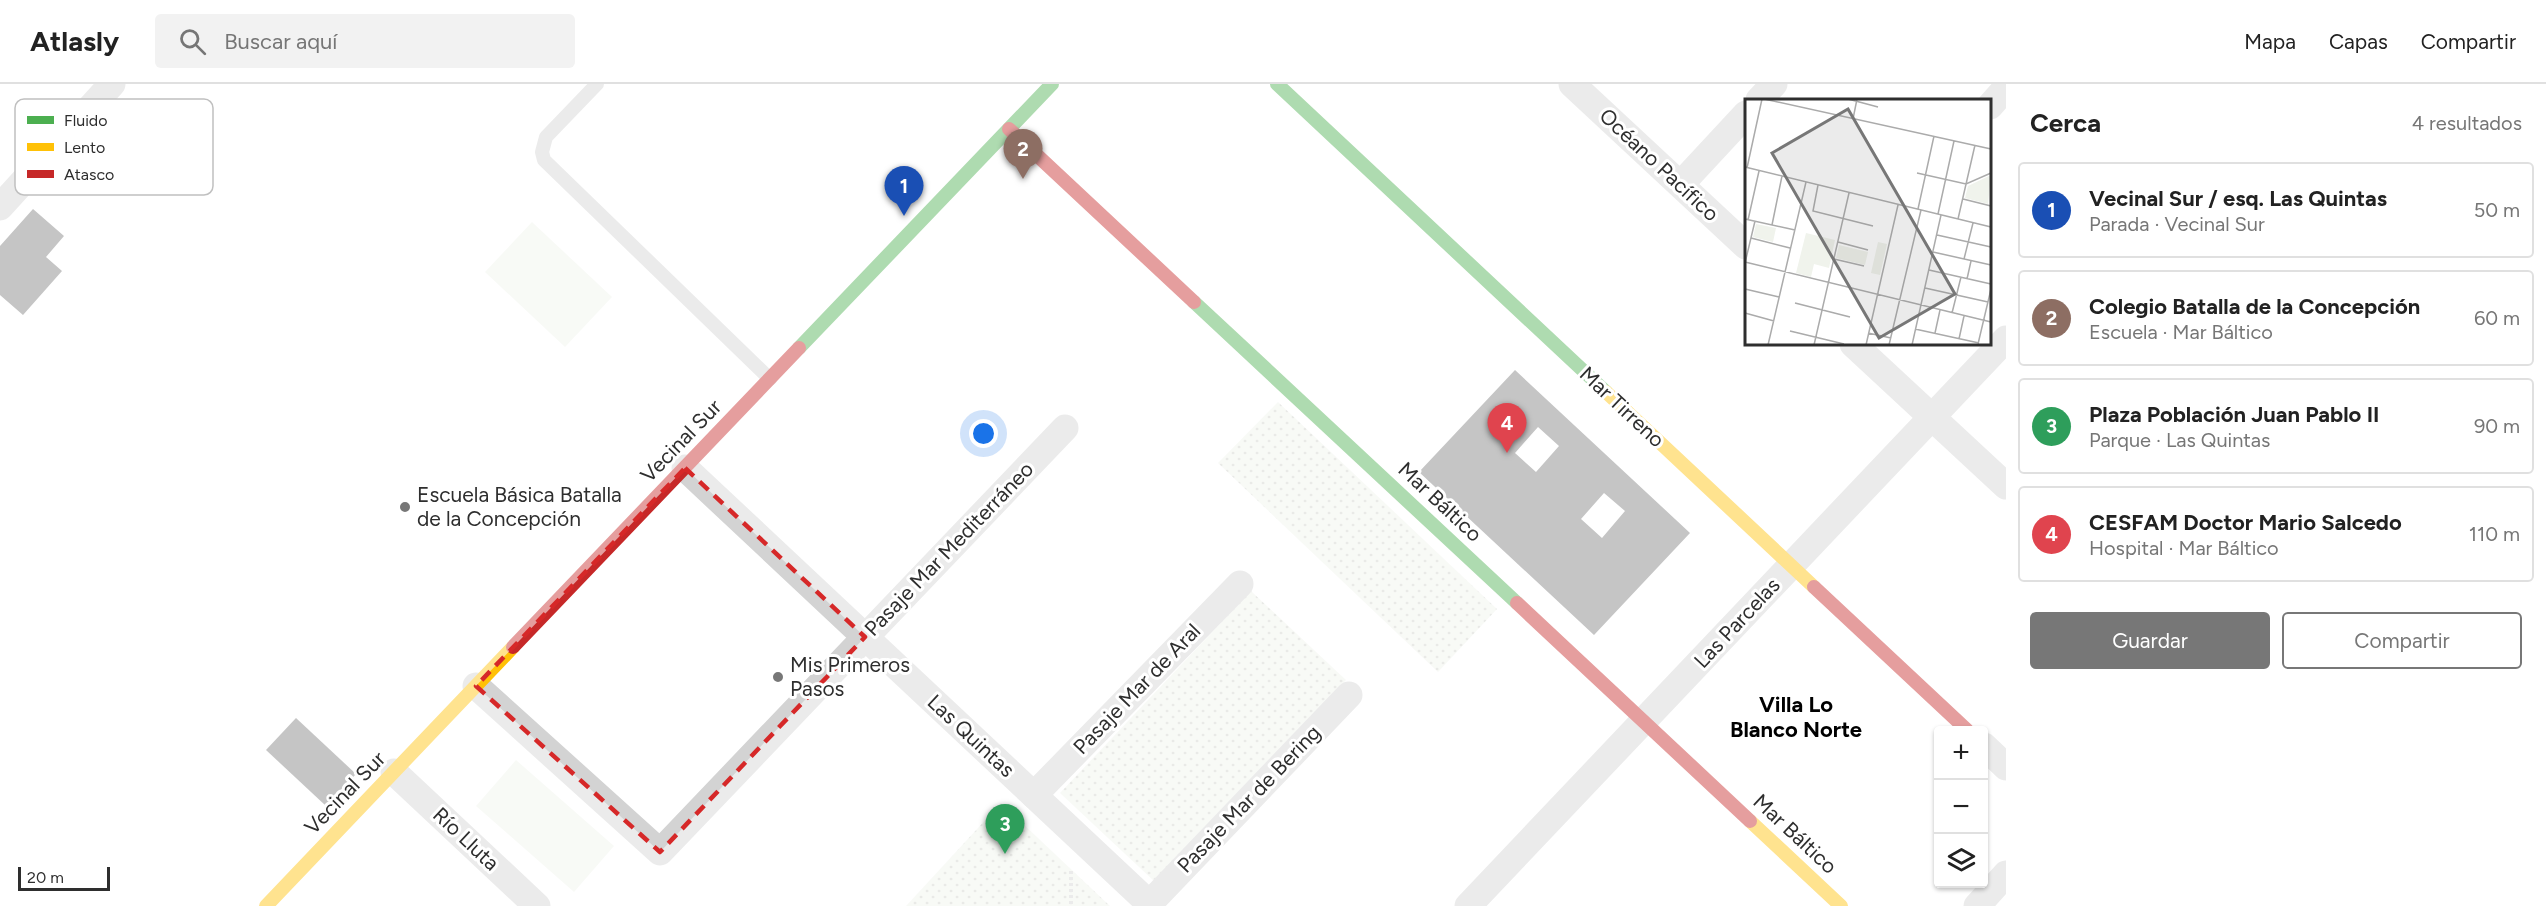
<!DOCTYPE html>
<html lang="es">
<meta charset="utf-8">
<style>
body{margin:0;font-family:Figtree,sans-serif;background:#f2f2f2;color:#222}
.controls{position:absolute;right:18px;bottom:18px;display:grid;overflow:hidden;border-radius:6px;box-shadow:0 2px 4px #0004}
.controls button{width:54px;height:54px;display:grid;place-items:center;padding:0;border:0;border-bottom:2px solid #e0e0e0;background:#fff;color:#222;font:30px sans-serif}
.scale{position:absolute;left:18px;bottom:15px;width:92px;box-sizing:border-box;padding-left:6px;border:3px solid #2e2e2e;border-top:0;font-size:16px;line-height:21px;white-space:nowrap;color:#2e2e2e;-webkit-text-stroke:4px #fff;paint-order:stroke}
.you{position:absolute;left:984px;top:350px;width:21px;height:21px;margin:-15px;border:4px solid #fff;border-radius:50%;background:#1a73e8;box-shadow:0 0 0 9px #1a73e833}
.badge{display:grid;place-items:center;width:39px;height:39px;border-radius:50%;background:#777;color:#fff;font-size:20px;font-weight:700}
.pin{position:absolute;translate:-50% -50px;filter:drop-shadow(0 2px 3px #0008)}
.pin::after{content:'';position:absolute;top:32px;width:21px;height:18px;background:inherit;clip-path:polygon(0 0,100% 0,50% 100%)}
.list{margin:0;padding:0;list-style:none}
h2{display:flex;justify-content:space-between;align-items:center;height:78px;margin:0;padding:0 24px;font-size:26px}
h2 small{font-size:20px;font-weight:400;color:#767676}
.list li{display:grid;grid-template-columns:39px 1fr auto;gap:18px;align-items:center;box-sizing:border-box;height:96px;margin:0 12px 12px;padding:0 12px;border:2px solid #e0e0e0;border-radius:6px}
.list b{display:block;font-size:22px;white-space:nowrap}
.list p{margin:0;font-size:20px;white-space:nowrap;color:#767676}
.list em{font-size:20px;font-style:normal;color:#767676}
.actions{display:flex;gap:12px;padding:18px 24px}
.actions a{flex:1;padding:14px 0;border:2px solid #777;border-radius:6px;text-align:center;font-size:21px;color:#777}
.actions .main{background:#777;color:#fff}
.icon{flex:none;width:33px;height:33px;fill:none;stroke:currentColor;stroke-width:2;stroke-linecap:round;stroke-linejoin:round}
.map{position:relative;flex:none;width:2006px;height:822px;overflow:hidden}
header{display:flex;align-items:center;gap:36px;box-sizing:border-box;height:84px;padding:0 30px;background:#fff;border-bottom:2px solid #e0e0e0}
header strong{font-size:28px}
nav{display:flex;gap:33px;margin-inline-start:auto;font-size:21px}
.search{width:420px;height:54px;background:#f2f2f2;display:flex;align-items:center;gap:15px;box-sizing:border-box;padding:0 21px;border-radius:6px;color:#767676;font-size:22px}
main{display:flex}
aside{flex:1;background:#fff}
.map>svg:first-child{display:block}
.grass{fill:#f0f3ec}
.park{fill:url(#park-dots)}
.building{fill:#7e7e7e;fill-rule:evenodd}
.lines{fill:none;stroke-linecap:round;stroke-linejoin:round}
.path{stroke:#d3d3d3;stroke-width:4;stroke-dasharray:3 3;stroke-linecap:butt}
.lane{stroke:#d3d3d3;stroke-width:14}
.street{stroke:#d3d3d3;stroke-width:27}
.fast{stroke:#4caf50;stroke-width:14}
.slow{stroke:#ffc107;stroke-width:14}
.jam{stroke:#c62828;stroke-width:14}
.marked{fill:none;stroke:#d62828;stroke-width:4.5;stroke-dasharray:12 8;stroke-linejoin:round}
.poi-dot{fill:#777;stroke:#fff;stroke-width:2}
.labels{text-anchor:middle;stroke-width:6;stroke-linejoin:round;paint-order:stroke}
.street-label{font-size:21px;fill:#2e2e2e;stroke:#fff}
.poi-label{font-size:21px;fill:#2e2e2e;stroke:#fff;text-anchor:start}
.neighbourhood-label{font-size:22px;font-weight:bold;fill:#000;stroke:#fff}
.inset-road{fill:none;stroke:#ababab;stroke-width:1.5}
.view{fill:#777;fill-opacity:0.15;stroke:#777;stroke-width:3}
.inset-edge{fill:none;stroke:#2e2e2e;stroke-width:3}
.key{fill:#fff;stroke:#c0c0c0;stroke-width:1.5}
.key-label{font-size:16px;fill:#2e2e2e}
</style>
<header>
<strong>Atlasly</strong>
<div class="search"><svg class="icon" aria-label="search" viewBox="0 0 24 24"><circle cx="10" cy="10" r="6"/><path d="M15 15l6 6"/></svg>Buscar aquí</div>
<nav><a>Mapa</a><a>Capas</a><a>Compartir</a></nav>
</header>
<main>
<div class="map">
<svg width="2006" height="822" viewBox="0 0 2006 822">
<defs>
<pattern id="park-dots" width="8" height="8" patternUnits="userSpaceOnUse" patternTransform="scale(1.5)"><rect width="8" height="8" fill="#f0f3ec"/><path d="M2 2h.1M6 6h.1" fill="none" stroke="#ced1cb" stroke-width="1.8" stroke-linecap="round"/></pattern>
</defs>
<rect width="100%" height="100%" fill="#fff"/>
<g class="grass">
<path d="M532 138 612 213 565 263 485 188Z"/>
<path d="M516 676 614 762 574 808 476 722Z"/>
</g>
<g class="park">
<path d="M1278 318 1497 525 1438 588 1218 379Z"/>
<path d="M1251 507 1346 596 1155 798 1060 709Z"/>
<path d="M1001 719 1110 822H906Z"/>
</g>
<g class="building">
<path d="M33 125 64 152 46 173 62 187 23 231 0 211V162Z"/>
<path d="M1515 286 1690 449 1594 551 1419 388ZM1538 343 1559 362 1536 388 1515 369ZM1604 409 1625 427 1602 454 1581 435Z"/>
<path d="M296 634 356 690 326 722 266 666Z"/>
</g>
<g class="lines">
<path class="path" d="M1071 787V822"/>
<path class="lane" d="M597 0 546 53 542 68 544 76 770 295"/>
<g class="street">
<path d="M1572 0 1746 162"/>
<path d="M1759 16 1774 0"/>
<path d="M1990 22 2006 4"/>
<path d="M1681 100 1746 30"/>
<path d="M0 123 112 0"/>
<path d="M1853 260 2006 402"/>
<path d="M685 384 1152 822"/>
<path d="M476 602 660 768 1065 344"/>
<path d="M1984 662 2006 683"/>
<path d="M394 688 537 822"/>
<path d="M1034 711 1240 500"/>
<path d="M1149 820 1349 611"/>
<path d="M1468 822 2006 255"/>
<path d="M1977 822 2006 790"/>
</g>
<g class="fast">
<path d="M1277 0 1606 308"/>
<path d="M1194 218 1517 519"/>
<path d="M799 264 1052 0"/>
</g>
<g class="slow">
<path d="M1606 308 1814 503"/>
<path d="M1750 737 1841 822"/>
<path d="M266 822 513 563"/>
</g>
<g class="jam">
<path d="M1009 45 1194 218"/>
<path d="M1814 503 1967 646"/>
<path d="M1517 519 1750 737"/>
<path d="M513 563 799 264"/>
</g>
</g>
<path d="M0 0H2006V822H0ZM685 384 865 553 660 768 476 602Z" fill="#fff" fill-opacity=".55" fill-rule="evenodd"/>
<path class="marked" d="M685 384 865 553 660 768 476 602Z"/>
<g class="poi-dot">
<circle cx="405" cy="423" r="6"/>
<circle cx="778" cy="593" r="6"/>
</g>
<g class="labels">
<g class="street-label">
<text transform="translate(1659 81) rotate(43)" y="7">Océano Pacífico</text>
<text transform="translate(1622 323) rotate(43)" y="7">Mar Tirreno</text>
<text transform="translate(681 357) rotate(-46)" y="7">Vecinal Sur</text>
<text transform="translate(1440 418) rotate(43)" y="7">Mar Báltico</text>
<text transform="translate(949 465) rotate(-46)" y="7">Pasaje Mar Mediterráneo</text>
<text transform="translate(1737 539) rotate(-47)" y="7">Las Parcelas</text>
<text transform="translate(1137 605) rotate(-46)" y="7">Pasaje Mar de Aral</text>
<text transform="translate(971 652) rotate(43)" y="7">Las Quintas</text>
<text transform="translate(345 709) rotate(-46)" y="7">Vecinal Sur</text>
<text transform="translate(1249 715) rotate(-46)" y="7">Pasaje Mar de Bering</text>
<text transform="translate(1795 750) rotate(43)" y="7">Mar Báltico</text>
<text transform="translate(466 755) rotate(43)" y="7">Río Lluta</text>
</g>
<g class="poi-label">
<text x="417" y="418">Escuela Básica Batalla<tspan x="417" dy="24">de la Concepción</tspan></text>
<text x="790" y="588">Mis Primeros<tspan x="790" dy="24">Pasos</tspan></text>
</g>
<g class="neighbourhood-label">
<text x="1796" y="628">Villa Lo<tspan x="1796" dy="25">Blanco Norte</tspan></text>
</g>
</g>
<g transform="translate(1745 15)">
<rect width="246" height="246" fill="#fff"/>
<path d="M246 76 243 105 220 99 223 87Z" fill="#f0f3ec"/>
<path d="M11 125 31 129 28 143 8 138ZM61 134 90 141 84 169 69 165 66 178 51 174ZM133 143 142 145 135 176 126 174ZM94 146 123 153 120 166 91 159Z" fill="#f0f3ec"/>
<path class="inset-road" d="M19 0 246 50M103 0 133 8M108 20 112 0M0 68 246 128M2 69 17 0M172 74 221 85 246 74M73 86 68 112 128 127M218 100 246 107M173 110 189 37M193 115 209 42M0 120 50 131M213 120 230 46M3 121 14 72M27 126 37 77M192 136 246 148M6 139 45 149M93 143 123 151M188 153 246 166M89 160 119 167M219 160 228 124M0 163 246 223M0 164 10 122M184 171 246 185M222 180 226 162M180 189 243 203M0 190 34 198M50 204 105 218M0 214 29 222M207 214 216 178M170 230 234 244M45 232 99 245M123 234 146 239M190 234 195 211M214 240 219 217M233 245 246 190M23 246 61 83M69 246 104 94M121 246 153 106M144 246 176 111M167 246 196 116"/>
<path class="view" d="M103 10 210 195 134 239 27 54Z"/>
<rect width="246" height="246" class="inset-edge"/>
</g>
<rect x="15" y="15" width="198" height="96" rx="9" class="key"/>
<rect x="27" y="32" width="27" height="8" fill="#4caf50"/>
<rect x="27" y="59" width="27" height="8" fill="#ffc107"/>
<rect x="27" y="86" width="27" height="8" fill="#c62828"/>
<g class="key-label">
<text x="64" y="42">Fluido</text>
<text x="64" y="69">Lento</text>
<text x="64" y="96">Atasco</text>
</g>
</svg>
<div class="controls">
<button>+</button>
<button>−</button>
<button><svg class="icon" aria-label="layers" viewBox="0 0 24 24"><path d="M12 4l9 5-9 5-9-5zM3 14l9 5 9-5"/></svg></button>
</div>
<div class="scale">20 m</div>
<div class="you"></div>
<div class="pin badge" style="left:904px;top:132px;background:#1a4fb4">1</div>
<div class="pin badge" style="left:1023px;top:95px;background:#8d6e63">2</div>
<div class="pin badge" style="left:1005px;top:770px;background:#2e9e5b">3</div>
<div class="pin badge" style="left:1507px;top:369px;background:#e0444e">4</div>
</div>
<aside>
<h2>Cerca<small>4 resultados</small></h2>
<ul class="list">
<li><span class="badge" style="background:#1a4fb4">1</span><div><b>Vecinal Sur / esq. Las Quintas</b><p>Parada · Vecinal Sur</p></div><em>50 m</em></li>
<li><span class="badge" style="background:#8d6e63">2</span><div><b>Colegio Batalla de la Concepción</b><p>Escuela · Mar Báltico</p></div><em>60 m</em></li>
<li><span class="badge" style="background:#2e9e5b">3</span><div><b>Plaza Población Juan Pablo II</b><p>Parque · Las Quintas</p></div><em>90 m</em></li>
<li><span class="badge" style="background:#e0444e">4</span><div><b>CESFAM Doctor Mario Salcedo</b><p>Hospital · Mar Báltico</p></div><em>110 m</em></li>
</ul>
<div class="actions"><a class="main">Guardar</a><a>Compartir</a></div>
</aside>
</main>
